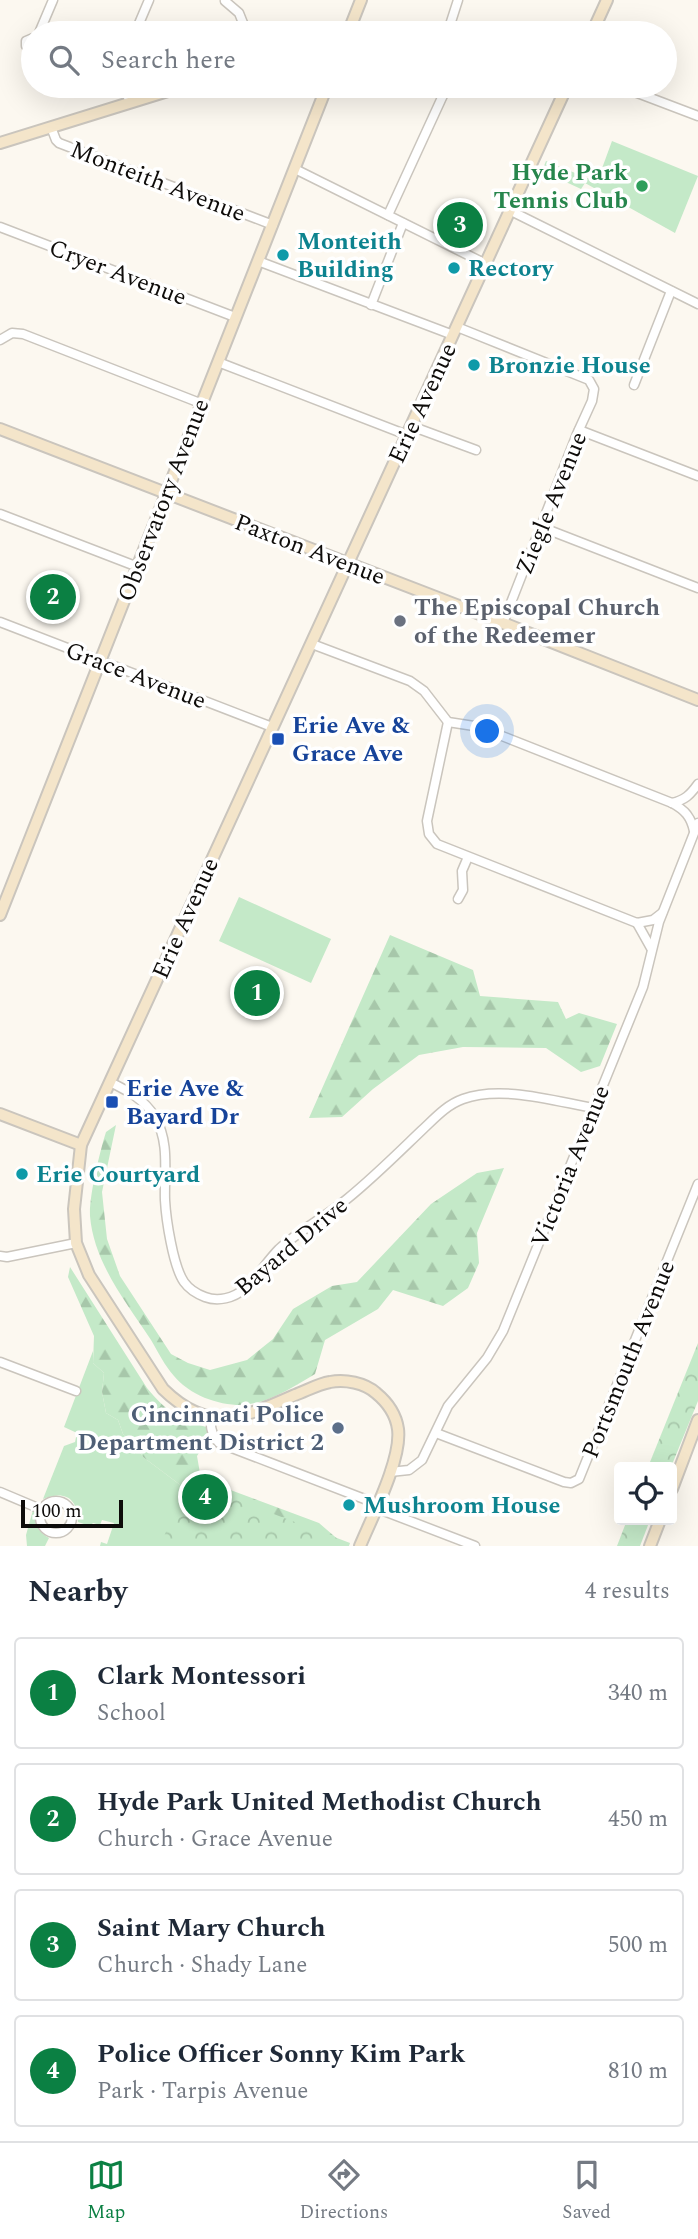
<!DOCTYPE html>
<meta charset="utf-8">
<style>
body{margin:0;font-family:Spectral,serif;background:#f2f2f3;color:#1f2937}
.controls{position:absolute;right:21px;bottom:21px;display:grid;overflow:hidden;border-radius:7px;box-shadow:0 7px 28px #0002}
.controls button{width:63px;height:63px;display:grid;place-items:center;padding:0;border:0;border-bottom:2px solid #e0e1e3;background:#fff;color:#1f2937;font:35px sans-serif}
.scale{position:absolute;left:21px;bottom:18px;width:102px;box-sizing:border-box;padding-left:7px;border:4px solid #0e0c0a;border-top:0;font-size:19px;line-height:24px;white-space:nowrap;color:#0e0c0a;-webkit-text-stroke:5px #fff;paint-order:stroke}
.you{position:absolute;left:488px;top:732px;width:24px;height:24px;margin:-18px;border:5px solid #fff;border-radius:50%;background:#1a73e8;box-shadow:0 0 0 10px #1a73e833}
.badge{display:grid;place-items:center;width:46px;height:46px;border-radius:50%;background:#0b8043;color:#fff;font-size:23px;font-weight:700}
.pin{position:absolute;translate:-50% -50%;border:4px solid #fff;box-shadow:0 2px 7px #0006}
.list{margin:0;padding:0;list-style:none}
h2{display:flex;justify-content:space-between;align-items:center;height:91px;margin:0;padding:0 28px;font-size:30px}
h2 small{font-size:23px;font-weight:400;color:#747a83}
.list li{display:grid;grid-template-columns:46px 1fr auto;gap:21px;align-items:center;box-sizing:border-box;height:112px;margin:0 14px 14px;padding:0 14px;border:2px solid #e0e1e3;border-radius:7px}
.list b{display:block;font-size:26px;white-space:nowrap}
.list p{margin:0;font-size:23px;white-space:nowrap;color:#747a83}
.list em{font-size:23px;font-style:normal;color:#747a83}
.icon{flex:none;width:38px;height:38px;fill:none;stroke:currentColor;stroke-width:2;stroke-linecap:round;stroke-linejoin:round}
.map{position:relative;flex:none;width:698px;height:1546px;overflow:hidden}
.search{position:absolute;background:#fff;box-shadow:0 7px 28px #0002;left:21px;right:21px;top:21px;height:77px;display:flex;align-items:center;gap:18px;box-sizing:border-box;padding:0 24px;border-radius:38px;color:#747a83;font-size:26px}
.sheet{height:595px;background:#fff}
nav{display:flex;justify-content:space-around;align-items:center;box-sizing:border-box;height:98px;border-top:2px solid #e0e1e3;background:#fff;font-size:19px;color:#747a83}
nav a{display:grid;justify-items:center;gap:4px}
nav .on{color:#0b8043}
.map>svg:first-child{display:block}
.grass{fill:#c4e9c8}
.forest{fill:url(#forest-firs)}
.park{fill:url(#park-crowns)}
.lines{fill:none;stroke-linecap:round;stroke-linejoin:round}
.street-casing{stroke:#cac5bd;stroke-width:11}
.secondary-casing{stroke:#cac5bd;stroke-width:14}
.street{stroke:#fff;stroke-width:8}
.secondary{stroke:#f4e5ca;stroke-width:10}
.leisure-dot{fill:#2e9e5b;stroke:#fff;stroke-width:2.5}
.culture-dot{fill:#0f9aa8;stroke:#fff;stroke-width:2.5}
.worship-dot{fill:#6b7280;stroke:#fff;stroke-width:2.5}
.transit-dot{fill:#1a4fb4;stroke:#fff;stroke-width:2.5}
.service-dot{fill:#5c6f8a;stroke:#fff;stroke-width:2.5}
.labels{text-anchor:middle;stroke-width:7;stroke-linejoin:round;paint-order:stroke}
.leisure-label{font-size:24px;font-weight:bold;fill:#27864d;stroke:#fff;text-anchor:end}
.street-label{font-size:24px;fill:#0e0c0a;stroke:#fff}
.culture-label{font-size:24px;font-weight:bold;fill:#0d838f;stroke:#fff;text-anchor:start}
.worship-label{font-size:24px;font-weight:bold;fill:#5b616d;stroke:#fff;text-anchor:start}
.transit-label{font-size:24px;font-weight:bold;fill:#164399;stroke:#fff;text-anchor:start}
.service-label{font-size:24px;font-weight:bold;fill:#4e5e75;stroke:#fff;text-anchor:end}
</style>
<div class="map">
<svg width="698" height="1546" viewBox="0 0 698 1546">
<defs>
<pattern id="forest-firs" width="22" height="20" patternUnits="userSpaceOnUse" patternTransform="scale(1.75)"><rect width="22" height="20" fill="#c4e9c8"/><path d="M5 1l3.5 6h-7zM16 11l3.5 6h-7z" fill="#a7c7aa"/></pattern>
<pattern id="park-crowns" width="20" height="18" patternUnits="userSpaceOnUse" patternTransform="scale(1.75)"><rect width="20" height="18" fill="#c4e9c8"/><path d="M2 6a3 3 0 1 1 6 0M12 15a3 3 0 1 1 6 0" fill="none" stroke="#a7c7aa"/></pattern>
</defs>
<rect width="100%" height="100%" fill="#fcf8f0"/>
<g class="grass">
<path d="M612 141 698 176 675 233 585 183 581 189 542 171 546 161 597 182Z"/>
<path d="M239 897 331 939 311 983 219 941Z"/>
<path d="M93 1351V1363L104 1373 102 1392 106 1413 118 1420 123 1434 134 1443 143 1457 191 1493V1546H100L101 1542 107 1544 114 1523 102 1520 100 1525 93 1523 90 1526 78 1522C78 1498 65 1490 43 1499L64 1446 75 1442 77 1433 64 1427Z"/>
<path d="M33 1510 35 1511C35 1524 38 1532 49 1538L45 1546H27L26 1535Z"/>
</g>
<g class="forest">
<path d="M390 935 473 970 480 996 558 1002 566 1019 579 1013 617 1024 600 1066 581 1072 546 1048 463 1047 419 1055 373 1089 342 1117 309 1118Z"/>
<path d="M116 1125 102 1192 107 1239 120 1276 171 1354 188 1363 210 1370 247 1360 273 1339 293 1309 332 1286 357 1282 431 1204 477 1173 504 1168 477 1233 479 1263 468 1288 443 1306 393 1290 378 1309 325 1340 315 1374C293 1387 268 1404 241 1405 217 1405 190 1395 174 1376 165 1366 158 1352 151 1340 126 1302 94 1263 90 1216 89 1196 100 1151 106 1132Z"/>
<path d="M70 1267 147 1388C168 1413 176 1417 206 1427L209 1437 197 1456 201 1479 319 1523 341 1542 334 1546 191 1493 143 1457 134 1443 123 1434 118 1420 106 1413 102 1392 104 1373 93 1363 94 1336 68 1277Z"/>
</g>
<g class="park">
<path d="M698 1343V1401L671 1467H648Z"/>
<path d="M187 1481 350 1543 349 1546H160Z"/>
<path d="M627 1520H650L640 1546H617Z"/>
</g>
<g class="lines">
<defs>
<g id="street">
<path d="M225 1 239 13 247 33"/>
<path d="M449 28 458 0"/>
<path d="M39 33 53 0"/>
<path d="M135 33 149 0"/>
<path d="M33 38 26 41V46L29 49H33"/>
<path d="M123 86 130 102"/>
<path d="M619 86 698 116"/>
<path d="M51 127 56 140 59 143 273 225"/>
<path d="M295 169 486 264"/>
<path d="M511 211 698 304"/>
<path d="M388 215 445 91"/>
<path d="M0 227 235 317"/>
<path d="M258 261 453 335"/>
<path d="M371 305 403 223"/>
<path d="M457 327 589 380 594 389 592 401 577 434 503 623"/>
<path d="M0 340 12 333 23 334 200 403"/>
<path d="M218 362 407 435"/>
<path d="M634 385 671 291"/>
<path d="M411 426 476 450"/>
<path d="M579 430 698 476"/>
<path d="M0 514 138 567"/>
<path d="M541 527 698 588"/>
<path d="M0 622 272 727"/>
<path d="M312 644 410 681 424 691 448 722 474 726 502 736 672 803C685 810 691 817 694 831"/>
<path d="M448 722 427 821 429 834 437 844 637 923 653 920 662 913"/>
<path d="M672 803C685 800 690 795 698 784"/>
<path d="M458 899 463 890 462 871 468 857"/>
<path d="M637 923 651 948"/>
<path d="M110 1082C128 1091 144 1099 155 1117 170 1143 164 1172 165 1200 166 1219 173 1266 184 1282 189 1289 197 1294 205 1297 218 1302 234 1298 244 1289 257 1278 267 1261 279 1249 300 1230 325 1217 347 1199 373 1178 397 1154 421 1131 434 1119 446 1105 463 1099 501 1085 554 1101 593 1108"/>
<path d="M0 1256 7 1257 76 1243"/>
<path d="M0 1362 76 1391"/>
<path d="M211 1417C210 1426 212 1436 219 1443L367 1500 376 1508 475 1546"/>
<path d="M436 1433 564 1482 571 1483 579 1479 698 1184"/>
<path d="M390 1472 409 1470 422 1460 448 1406 487 1358 503 1331 643 987 659 922 698 823"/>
<path d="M0 1492 38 1508 41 1512"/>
<circle cx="56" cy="1517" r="16"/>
</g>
<g id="secondary">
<path d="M348 33 361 0"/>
<path d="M371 33 449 28 482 33"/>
<path d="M592 33 607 0"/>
<path d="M0 143 184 86"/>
<path d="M0 429 503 623 698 700"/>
<path d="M0 915 327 86"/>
<path d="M0 1114 81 1145"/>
<path d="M672 1489 698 1420"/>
<path d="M360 1546C372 1517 402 1459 398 1429 396 1415 387 1402 376 1393 365 1383 345 1379 330 1382 318 1384 306 1391 295 1395 243 1418 209 1434 163 1389L89 1275 76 1243 74 1209 81 1145 567 86"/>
<path d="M650 1546 660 1520"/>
</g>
</defs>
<use href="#street" class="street-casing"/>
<use href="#secondary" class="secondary-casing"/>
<use href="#street" class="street"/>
<use href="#secondary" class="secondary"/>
</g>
<circle class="leisure-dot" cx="642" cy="186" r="7"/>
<g class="culture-dot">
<circle cx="283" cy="255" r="7"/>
<circle cx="454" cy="268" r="7"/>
<circle cx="474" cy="365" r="7"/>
<circle cx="22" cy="1174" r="7"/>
<circle cx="349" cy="1505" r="7"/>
</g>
<circle class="worship-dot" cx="400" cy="621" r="7"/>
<g class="transit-dot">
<rect x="271" y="732" width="14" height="14" rx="3.5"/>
<rect x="105" y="1095" width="14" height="14" rx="3.5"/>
</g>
<circle class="service-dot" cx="338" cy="1428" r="7"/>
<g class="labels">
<g class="leisure-label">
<text x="628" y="180">Hyde Park<tspan x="628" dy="28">Tennis Club</tspan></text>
</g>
<g class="street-label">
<text transform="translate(158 181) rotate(21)" y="8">Monteith Avenue</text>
<text transform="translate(118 272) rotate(21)" y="8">Cryer Avenue</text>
<text transform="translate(422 403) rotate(-65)" y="8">Erie Avenue</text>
<text transform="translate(163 500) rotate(-69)" y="8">Observatory Avenue</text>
<text transform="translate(551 503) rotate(-68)" y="8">Ziegle Avenue</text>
<text transform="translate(310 549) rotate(21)" y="8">Paxton Avenue</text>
<text transform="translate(136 675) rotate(21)" y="8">Grace Avenue</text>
<text transform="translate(185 918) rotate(-66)" y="8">Erie Avenue</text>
<text transform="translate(570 1166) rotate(-68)" y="8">Victoria Avenue</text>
<text transform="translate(291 1246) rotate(-40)" y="8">Bayard Drive</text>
<text transform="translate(628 1359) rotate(-68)" y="8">Portsmouth Avenue</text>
</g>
<g class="culture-label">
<text x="297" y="249">Monteith<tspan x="297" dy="28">Building</tspan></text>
<text x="468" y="276">Rectory</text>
<text x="488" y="373">Bronzie House</text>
<text x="36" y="1182">Erie Courtyard</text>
<text x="363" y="1513">Mushroom House</text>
</g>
<g class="worship-label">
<text x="414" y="615">The Episcopal Church<tspan x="414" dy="28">of the Redeemer</tspan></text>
</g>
<g class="transit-label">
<text x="292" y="733">Erie Ave &amp;<tspan x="292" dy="28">Grace Ave</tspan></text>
<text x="126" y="1096">Erie Ave &amp;<tspan x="126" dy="28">Bayard Dr</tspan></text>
</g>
<g class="service-label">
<text x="324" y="1422">Cincinnati Police<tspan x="324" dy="28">Department District 2</tspan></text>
</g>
</g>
</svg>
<div class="controls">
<button><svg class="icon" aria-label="locate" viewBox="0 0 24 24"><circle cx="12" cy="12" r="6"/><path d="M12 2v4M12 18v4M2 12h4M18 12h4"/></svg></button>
</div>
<div class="scale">100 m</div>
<div class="you"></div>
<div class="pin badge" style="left:257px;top:993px">1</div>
<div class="pin badge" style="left:53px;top:597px">2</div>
<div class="pin badge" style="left:460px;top:225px">3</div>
<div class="pin badge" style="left:205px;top:1497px">4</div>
<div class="search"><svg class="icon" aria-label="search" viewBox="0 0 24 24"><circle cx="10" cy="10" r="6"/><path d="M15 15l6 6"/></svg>Search here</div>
</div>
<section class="sheet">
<h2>Nearby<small>4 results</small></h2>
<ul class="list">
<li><span class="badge">1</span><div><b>Clark Montessori</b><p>School</p></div><em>340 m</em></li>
<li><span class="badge">2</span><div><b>Hyde Park United Methodist Church</b><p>Church · Grace Avenue</p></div><em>450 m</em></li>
<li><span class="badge">3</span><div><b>Saint Mary Church</b><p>Church · Shady Lane</p></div><em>500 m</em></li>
<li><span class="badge">4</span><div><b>Police Officer Sonny Kim Park</b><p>Park · Tarpis Avenue</p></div><em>810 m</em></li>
</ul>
</section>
<nav>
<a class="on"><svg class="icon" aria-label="map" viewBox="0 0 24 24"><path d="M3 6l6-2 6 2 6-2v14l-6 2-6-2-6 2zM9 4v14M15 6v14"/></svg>Map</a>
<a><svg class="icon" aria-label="directions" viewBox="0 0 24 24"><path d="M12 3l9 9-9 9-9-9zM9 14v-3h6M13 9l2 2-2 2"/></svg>Directions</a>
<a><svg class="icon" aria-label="saved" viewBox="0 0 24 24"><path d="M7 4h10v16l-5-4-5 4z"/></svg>Saved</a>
</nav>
